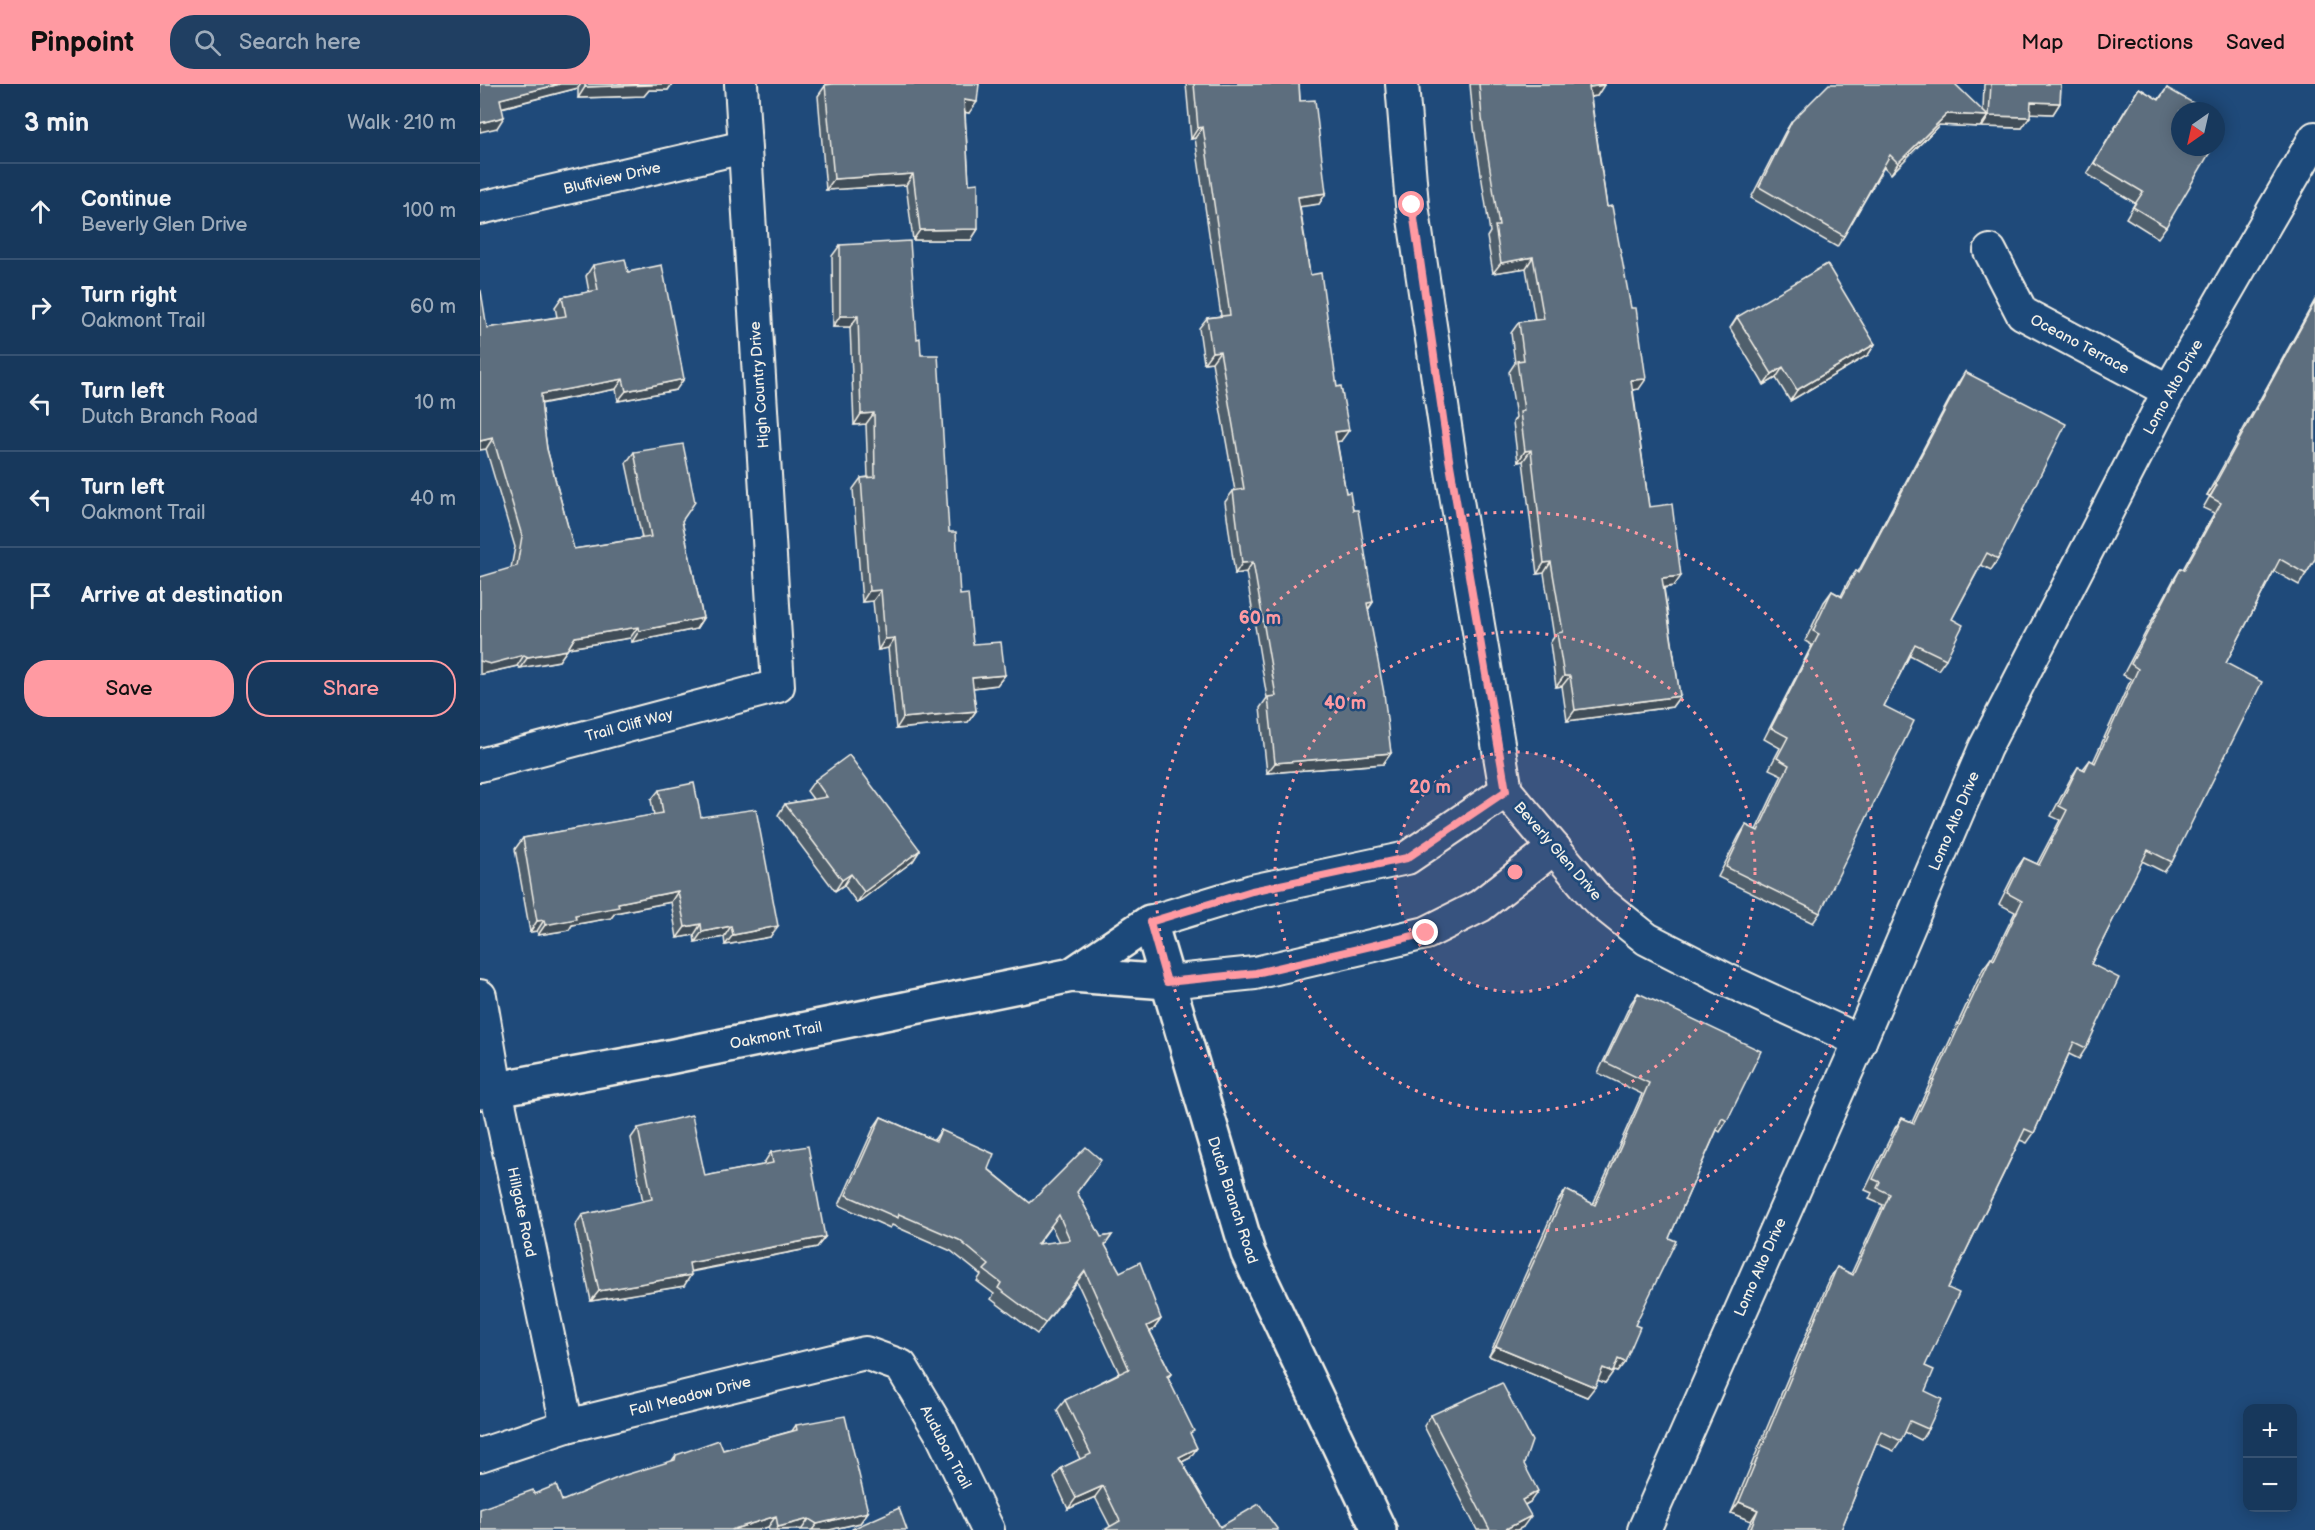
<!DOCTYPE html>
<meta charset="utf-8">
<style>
body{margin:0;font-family:"Balsamiq Sans",sans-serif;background:#203f62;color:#f1f3f6}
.controls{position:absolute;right:18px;bottom:18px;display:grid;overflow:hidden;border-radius:12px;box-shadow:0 3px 15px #0003}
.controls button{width:54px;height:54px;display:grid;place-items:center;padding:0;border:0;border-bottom:2px solid #365272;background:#17385c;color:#f1f3f6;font:30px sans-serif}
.compass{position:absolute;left:1691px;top:18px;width:54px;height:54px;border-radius:50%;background:#17385c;box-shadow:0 3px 15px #0003;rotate:214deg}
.stop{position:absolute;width:18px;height:18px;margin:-14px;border:4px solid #ff9aa2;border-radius:50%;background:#fff}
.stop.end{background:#ff9aa2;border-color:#fff;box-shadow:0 2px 6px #0008}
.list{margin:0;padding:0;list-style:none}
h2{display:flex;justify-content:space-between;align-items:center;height:78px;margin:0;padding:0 24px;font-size:26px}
h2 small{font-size:20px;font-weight:400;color:#9eacbb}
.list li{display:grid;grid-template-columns:39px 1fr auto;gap:18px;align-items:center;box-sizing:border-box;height:96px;padding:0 24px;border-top:2px solid #365272}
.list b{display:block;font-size:22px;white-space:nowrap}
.list p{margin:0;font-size:20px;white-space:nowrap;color:#9eacbb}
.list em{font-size:20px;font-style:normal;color:#9eacbb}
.actions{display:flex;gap:12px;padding:18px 24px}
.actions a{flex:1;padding:14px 0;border:2px solid #ff9aa2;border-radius:24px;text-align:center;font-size:21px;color:#ff9aa2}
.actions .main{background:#ff9aa2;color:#111}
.icon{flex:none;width:33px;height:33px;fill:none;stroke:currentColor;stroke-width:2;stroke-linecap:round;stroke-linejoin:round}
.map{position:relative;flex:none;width:1835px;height:1446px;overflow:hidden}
header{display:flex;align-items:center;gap:36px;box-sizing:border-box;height:84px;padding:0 30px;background:#ff9aa2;color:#111}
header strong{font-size:28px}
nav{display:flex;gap:33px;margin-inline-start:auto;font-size:21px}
.search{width:420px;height:54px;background:#203f62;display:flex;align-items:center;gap:15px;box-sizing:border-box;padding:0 21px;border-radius:24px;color:#9eacbb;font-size:22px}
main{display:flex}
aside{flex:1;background:#17385c}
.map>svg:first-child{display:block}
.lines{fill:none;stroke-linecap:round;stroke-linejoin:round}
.minor-casing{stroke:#f4f1e8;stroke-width:36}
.tertiary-casing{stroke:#f4f1e8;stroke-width:38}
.minor{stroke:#1f4a7a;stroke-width:32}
.tertiary{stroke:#1f4a7a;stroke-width:33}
.wall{fill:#505f6c;stroke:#f4f1e8;stroke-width:1.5;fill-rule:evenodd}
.shaded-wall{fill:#414d58;stroke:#f4f1e8;stroke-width:1.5}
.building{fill:#5d6e7e;stroke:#f4f1e8;stroke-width:1.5;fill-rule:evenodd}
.route{stroke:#ff9aa2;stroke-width:8}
.ring{fill:none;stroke:#ff9aa2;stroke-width:3;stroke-dasharray:3 6}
.labels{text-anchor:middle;stroke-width:5;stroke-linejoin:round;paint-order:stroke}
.street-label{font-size:15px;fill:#f4f1e8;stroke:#1f4a7a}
.centre{fill:#ff9aa2;stroke:#1f4a7a;stroke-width:3}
.ring-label{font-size:18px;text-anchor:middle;font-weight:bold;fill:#ff9aa2;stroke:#1f4a7a;stroke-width:5;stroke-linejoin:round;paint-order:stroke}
</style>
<header>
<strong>Pinpoint</strong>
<div class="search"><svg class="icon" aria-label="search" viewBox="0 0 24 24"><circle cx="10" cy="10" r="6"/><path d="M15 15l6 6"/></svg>Search here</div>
<nav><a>Map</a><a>Directions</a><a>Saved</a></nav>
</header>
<main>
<aside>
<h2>3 min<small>Walk · 210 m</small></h2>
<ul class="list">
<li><svg class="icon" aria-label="ahead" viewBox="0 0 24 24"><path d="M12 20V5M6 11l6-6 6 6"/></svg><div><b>Continue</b><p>Beverly Glen Drive</p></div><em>100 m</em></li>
<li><svg class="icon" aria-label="right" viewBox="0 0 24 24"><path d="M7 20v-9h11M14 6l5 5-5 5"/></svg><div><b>Turn right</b><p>Oakmont Trail</p></div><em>60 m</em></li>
<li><svg class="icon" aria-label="left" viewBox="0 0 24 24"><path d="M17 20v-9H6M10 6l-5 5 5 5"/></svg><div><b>Turn left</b><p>Dutch Branch Road</p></div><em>10 m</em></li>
<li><svg class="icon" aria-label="left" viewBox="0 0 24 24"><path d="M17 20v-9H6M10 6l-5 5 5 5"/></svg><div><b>Turn left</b><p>Oakmont Trail</p></div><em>40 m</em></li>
<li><svg class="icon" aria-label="arrive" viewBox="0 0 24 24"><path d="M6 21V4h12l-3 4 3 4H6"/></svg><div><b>Arrive at destination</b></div></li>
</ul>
<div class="actions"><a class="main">Save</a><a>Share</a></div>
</aside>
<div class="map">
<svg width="1835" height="1446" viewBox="0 0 1835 1446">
<rect width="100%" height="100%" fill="#1f4a7a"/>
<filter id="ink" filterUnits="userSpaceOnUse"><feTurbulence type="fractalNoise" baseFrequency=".0167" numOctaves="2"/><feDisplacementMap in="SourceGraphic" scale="12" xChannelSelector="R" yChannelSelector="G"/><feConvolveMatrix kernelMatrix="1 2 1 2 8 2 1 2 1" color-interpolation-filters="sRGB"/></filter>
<g filter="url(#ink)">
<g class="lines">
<defs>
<g id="minor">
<path d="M922 0 932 121 970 375 1026 707 1117 815 1167 855 1247 896 1380 957"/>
<path d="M0 124 264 63"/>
<path d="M1510 167 1542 229 1689 307"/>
<path d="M0 681 298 602 261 0"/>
<path d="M670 838 772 807 927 774 1026 707"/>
<path d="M687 898 775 889 946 849 1000 822 1074 764"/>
<path d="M0 912 16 1005 87 1342"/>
<path d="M0 1371 87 1342 385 1269 421 1282 461 1349 508 1446"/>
<path d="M1164 1446 1380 957 1505 664 1689 307 1835 54"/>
</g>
<g id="tertiary">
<path d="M592 891 670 838 768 1169 899 1446"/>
<path d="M0 1008 179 975 592 891 687 898"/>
</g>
</defs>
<use href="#minor" class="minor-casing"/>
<use href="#tertiary" class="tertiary-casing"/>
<use href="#minor" class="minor"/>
<use href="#tertiary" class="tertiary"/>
</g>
<g class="wall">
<path d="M0 0H192L188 6H169L164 12 98 14V4L22 24 17 44Z"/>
<path d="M345 0H499L489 29 485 28 489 100 498 145 491 156H433L426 101 346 106 338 12 345 2Z"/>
<path d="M706 0H819L820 17 846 109 839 120 820 122 830 191 861 357H857L866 409 873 426 893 518 888 526 911 669 903 680 787 689 780 624 787 614 766 488 755 490 745 418 753 407H755L732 278 724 279 719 244 727 234 741 232 715 54 711 55Z"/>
<path d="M990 0H1124L1117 12 1111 13 1127 123 1159 305 1153 306 1169 423 1194 502 1184 504 1200 612 1192 623 1087 637 1082 602 1076 603 1070 559 1074 553 1064 489 1057 490 1043 377 1038 378 1033 338 1036 333 1029 288 1035 279 1031 249 1039 238 1055 236 1046 184 1013 189 1007 153 1010 148 994 45Z"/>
<path d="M1504 0H1581L1580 19 1573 30 1550 29 1542 44 1502 43V40L1500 43 1459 41 1411 90 1404 83 1364 152 1357 163 1271 114 1305 48 1312 37 1503 27Z"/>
<path d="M1659 4 1678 16 1687 4 1700 27 1686 143 1678 154 1646 134 1655 119 1607 90 1652 15Z"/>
<path d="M360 161 437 255 441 271 469 448 480 511 493 560 525 591 517 601 493 604 496 627 488 638 416 645 408 564 398 566 393 517 382 518 373 405 381 394 388 393 386 340 374 341 370 243H353L352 172Z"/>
<path d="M113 181 148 188 196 306 138 317 136 305 61 320 67 365 94 465 162 454 146 379 154 368 202 437 223 534 216 545 152 558 150 554 88 564 79 577 40 584 37 582 2 590 31 484 35 463 6 365 7 244 77 233 75 223 82 213 109 208 106 192Z"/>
<path d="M1835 216V475L1819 501 1794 487 1746 579 1692 778 1684 788 1662 777 1611 880 1606 964 1599 975 1589 970 1554 1049 1547 1059 1540 1056 1468 1204 1445 1282V1307L1448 1345 1441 1356 1425 1348 1421 1357 1414 1367 1396 1359 1361 1446H1267L1271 1437 1251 1429 1350 1194 1357 1183 1371 1190 1403 1121 1389 1115 1392 1109 1385 1106 1415 1044 1422 1034 1432 1038 1503 885 1511 874 1512 875 1535 828 1519 820 1537 784 1544 774 1557 780 1580 736 1571 732 1591 694 1598 683 1603 685 1610 676 1613 678 1651 595 1643 591 1694 495 1701 484 1703 485 1734 429 1723 424 1730 412 1727 411Z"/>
<path d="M1257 233 1395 260 1388 271 1310 317 1296 294 1284 301 1250 244Z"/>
<path d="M1485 288 1518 475 1511 486 1501 481 1472 535 1466 575 1458 586 1430 571 1404 622 1340 829 1333 839 1238 793 1259 752 1266 741 1276 746 1302 691 1289 685 1300 664 1284 655 1332 561 1325 557 1344 518 1352 507 1361 512 1368 498 1376 487 1378 488 1478 299Z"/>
<path d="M335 696 440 766 433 777 377 819 364 801 355 807 298 731 305 720 333 715 327 707Z"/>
<path d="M179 706 221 733 290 853 245 861 244 853 215 858 214 851 197 854 191 818 135 829 131 834 92 841 89 846 58 851 57 847 50 848 35 765 43 754 174 731 171 716Z"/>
<path d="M1158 909 1247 1037 1240 1048 1237 1046 1189 1154 1155 1241 1145 1278 1137 1288 1133 1287 1125 1299 1118 1296 1107 1313 1009 1272 1078 1117 1086 1106 1113 1120 1162 1010 1118 989 1151 919Z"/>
<path d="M401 1033 454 1056 461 1046 550 1119 613 1087 597 1108 621 1153 632 1151 625 1161 640 1188 681 1235 673 1246 670 1247 691 1290 688 1294 711 1352 710 1374 702 1378 740 1443 798 1446 630 1442 615 1413 588 1425 574 1394 581 1384 600 1375 577 1326 585 1316 639 1289 597 1198 557 1250 511 1215 514 1210 497 1197 501 1191 471 1167 412 1141 410 1144 359 1121 394 1043ZM571 1142 579 1158 558 1160Z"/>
<path d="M158 1044 225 1092 284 1081V1079L291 1068 345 1153 337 1163 211 1188 204 1202 111 1217 95 1142 102 1131 163 1118 151 1054Z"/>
<path d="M951 1331 1044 1380 1050 1418 1045 1421 1043 1443 1037 1446H997L944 1342Z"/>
<path d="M316 1341 388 1428 380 1439 349 1446H289L288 1443 0 1446 54 1410 82 1417 191 1378 196 1371 243 1366 312 1347Z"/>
</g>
<g class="shaded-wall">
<path d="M80 0H101L98 4 12 26 20 15Z"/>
<path d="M169 0H192L188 6H169L164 12 98 14 105 3Z"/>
<path d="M1124 1 1117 12 1102 14 1109 3Z"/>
<path d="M484 16 497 18 489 29 476 27Z"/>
<path d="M1551 18 1580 19 1573 30 1543 29Z"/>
<path d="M1467 30 1508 32 1500 43 1459 41 1411 90 1418 79Z"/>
<path d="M1509 32 1550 33 1542 44 1502 43Z"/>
<path d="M24 33 17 44 0 48V39Z"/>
<path d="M723 43 715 54 711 55 718 44Z"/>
<path d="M433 90 426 101 346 106 354 95Z"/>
<path d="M846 109 839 120 811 124 818 113Z"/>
<path d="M498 145 491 156H433L440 146Z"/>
<path d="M1053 173 1046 184 1013 189 1021 179Z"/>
<path d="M360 232H378L370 243H353Z"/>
<path d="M1395 260 1388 271 1310 317 1317 306Z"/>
<path d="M740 267 732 278 724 279 732 268Z"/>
<path d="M1303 283 1296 294 1284 301 1292 290Z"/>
<path d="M143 295 136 305 53 321 61 310Z"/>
<path d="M204 295 196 306 138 317 146 307Z"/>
<path d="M1166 295 1159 305 1144 307 1151 296Z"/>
<path d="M394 329 386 340 374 341 381 330Z"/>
<path d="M869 346 861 357 848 359 855 348Z"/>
<path d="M13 354 6 365 0 366V357Z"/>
<path d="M1051 366 1043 377 1038 378 1045 367Z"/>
<path d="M1735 400 1737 401 1730 412 1727 411Z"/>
<path d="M773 478 766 488 755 490 762 479Z"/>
<path d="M1071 478 1064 489 1057 490 1064 479Z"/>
<path d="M1201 492 1194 502 1175 505 1182 494Z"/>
<path d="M401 506 393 517 382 518 389 507Z"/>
<path d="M893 518 885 529 887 519Z"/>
<path d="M223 534 216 545 152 558 159 547Z"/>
<path d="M158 543 150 554 88 564 95 553Z"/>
<path d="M415 554 408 564 398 566 405 555Z"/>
<path d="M87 566 79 577 40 584 48 573Z"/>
<path d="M44 571 37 582 2 590H0V577Z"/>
<path d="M525 591 517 601 484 605 492 594Z"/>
<path d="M1084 592H1090L1082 602 1076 603Z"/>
<path d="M1200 612 1192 623 1087 637 1095 626Z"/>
<path d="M496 627 488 638 416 645 423 634Z"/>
<path d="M911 669 903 680 787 689 795 679Z"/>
<path d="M440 766 433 777 377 819 384 808Z"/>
<path d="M371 790 364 801 355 807 362 796Z"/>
<path d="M198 807 191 818 135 829 131 834 92 841 89 846 58 851 65 841 95 831 138 819Z"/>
<path d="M64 836 57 847 50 848 57 837Z"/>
<path d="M221 840 214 851 197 854 205 843Z"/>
<path d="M251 842 244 853 215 858 222 848Z"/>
<path d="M298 842 290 853 245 861 253 851Z"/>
<path d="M345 1153 337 1163 202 1189 209 1179Z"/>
<path d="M211 1191 204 1202 111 1217 119 1207Z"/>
<path d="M681 1235 673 1246 660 1252 667 1242Z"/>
<path d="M1016 1262 1115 1303 1107 1313 1009 1272Z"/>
<path d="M1138 1275 1145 1278 1137 1288 1131 1286Z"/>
<path d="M1123 1284 1133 1288 1125 1299 1115 1295Z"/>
<path d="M717 1364 710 1374 691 1383 699 1373Z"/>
<path d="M623 1402 615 1413 588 1425 596 1414Z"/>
<path d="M1058 1407 1050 1418 1035 1426 1042 1416Z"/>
<path d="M1259 1418 1278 1426 1271 1437 1251 1429Z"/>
<path d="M388 1428 380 1439 349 1446H332L337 1440Z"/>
<path d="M296 1432 288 1443 278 1446H251Z"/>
<path d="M1051 1432 1043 1443 1037 1446H1024Z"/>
<path d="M329 1435 322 1445 296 1446 298 1443Z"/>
</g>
<g class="building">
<path d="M0 0H80L20 15 24 33 0 39Z"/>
<path d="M105 0H172V1L105 3Z"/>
<path d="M353 0H499L497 18 484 16 489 100 498 99V145L440 146 433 90 354 95 345 1Z"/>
<path d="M714 0H819L820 17 835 16 846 109 818 113 830 191 841 189 857 303 861 302 869 346 855 348 866 409 870 408 873 426H878L893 518 887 519 904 609 911 669 795 679 788 613 796 612 773 478 762 479 753 407 764 405 740 267 732 268 727 234 750 231 723 43 718 44Z"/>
<path d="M999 0H1124V1L1109 3 1127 123 1132 122 1151 224H1156L1166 295 1151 296 1169 423 1192 420 1201 492 1182 494 1200 612 1095 626 1090 592H1084L1077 549 1083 548 1071 478 1064 479 1051 366 1045 367 1040 328 1044 327 1037 277 1044 276 1039 238 1064 235 1053 173 1021 179 1015 142H1019L1002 34Z"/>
<path d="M1349 0H1475L1508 32 1467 30 1418 79 1410 71 1364 152 1279 103 1312 37Z"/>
<path d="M1511 0H1581L1580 19 1551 18 1550 33 1509 32Z"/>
<path d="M1659 4 1679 16 1687 4 1715 20 1711 27H1700V63H1733L1686 143 1653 123 1663 108 1614 79Z"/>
<path d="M1736 50 1740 52 1736 58Z"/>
<path d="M430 157 437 255 440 254 441 271H458L469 448H476L480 511 488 510 493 560 521 558 525 591 492 594 496 627 423 634 415 554 405 555 401 506 389 507 381 394 395 393 394 329 381 330 378 232H360V161Z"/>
<path d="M145 175 148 188 182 181 204 295 146 307 143 295 61 310 62 327 67 365 94 465 171 453 154 368 203 360 215 418 202 437 223 534 159 547 158 543 95 553 87 566 48 573 44 571 10 580 0 577V493L37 482 42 452 13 354 0 357V208L1 207 7 244 86 232 82 213 118 206 113 181Z"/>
<path d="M1347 180 1395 260 1317 306 1303 283 1292 290 1257 233Z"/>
<path d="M1835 218V475L1826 490 1800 475 1746 579 1782 598 1692 778 1668 766 1611 880 1639 894 1606 964 1594 958 1554 1049 1545 1045 1468 1204 1479 1209 1445 1282 1454 1286 1445 1307 1462 1315 1448 1345 1430 1337 1421 1357 1401 1347 1361 1446H1270L1278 1426 1259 1418 1357 1183 1373 1191 1410 1110 1397 1104 1400 1098 1393 1095 1422 1034 1434 1039 1511 874 1514 876 1542 817 1527 809 1544 774 1559 781 1587 726 1579 722 1598 683 1605 686 1610 676 1615 679 1658 585 1651 580 1701 484 1704 486 1741 419 1730 413 1737 401 1735 400Z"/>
<path d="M1485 288 1586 340 1518 475 1507 469 1472 535 1483 541 1466 575 1435 560 1404 622 1434 637 1340 829 1246 783 1266 741 1278 747 1309 681 1297 674 1308 653 1291 644 1339 550 1333 547 1352 507 1362 513 1376 487 1379 489Z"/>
<path d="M369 671 440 766 384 808 371 790 362 796 305 720 347 713 335 696Z"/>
<path d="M214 699 221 733 276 725 298 842 253 851 251 842 222 848 221 840 205 843 198 807 138 819 139 823 95 831 96 835 65 841 64 836 57 837 43 754 183 729 179 706Z"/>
<path d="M1158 909 1281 967 1247 1037 1242 1034 1189 1154 1196 1157 1155 1241 1160 1243 1145 1278 1138 1275 1133 1288 1123 1284 1115 1303 1016 1262 1086 1106 1115 1121 1169 999 1125 978Z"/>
<path d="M212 1031 225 1092 293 1079 291 1068 328 1062 345 1153 209 1179 211 1191 119 1207 102 1131 172 1115 158 1044Z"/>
<path d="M401 1033 456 1057 461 1046 514 1070 508 1085 550 1119 606 1063 621 1076 597 1108 621 1153 632 1151 625 1161 640 1188 660 1178 681 1235 667 1242 691 1290 687 1292 714 1347 710 1349 717 1364 699 1373 740 1443 779 1420 798 1446H624L640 1437 623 1402 596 1414 581 1384 611 1370 585 1316 649 1285 605 1187 565 1239 518 1204 521 1199 504 1186 509 1181 479 1156 419 1130 418 1134 366 1111ZM579 1131 590 1156 557 1160Z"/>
<path d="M1022 1299 1052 1357 1044 1380 1058 1407 1042 1416 1051 1432 1024 1446H1010L951 1331Z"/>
<path d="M365 1332 388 1428 337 1440 329 1435 298 1443 296 1432 251 1446H0V1425L53 1406 54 1410 76 1401 82 1417 142 1392 195 1376 196 1371 239 1356 243 1366 317 1346 316 1341Z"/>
<path d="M419 1424 427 1446H372V1445Z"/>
</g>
</g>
<g class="lines" filter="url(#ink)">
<path class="route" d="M932 121 969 375 1026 707 927 774 772 807 670 838 687 898 776 889 946 849"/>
</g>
<circle cx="1035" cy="788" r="120" fill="#ff9aa2" fill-opacity=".12"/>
<g class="ring">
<circle cx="1035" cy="788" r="120"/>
<circle cx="1035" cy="788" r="240"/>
<circle cx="1035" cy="788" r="360"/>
</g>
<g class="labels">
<g class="street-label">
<text transform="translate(132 94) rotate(-13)" y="5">Bluffview Drive</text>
<text transform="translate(1600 260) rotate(28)" y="5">Oceano Terrace</text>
<text transform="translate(279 301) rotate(-94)" y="5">High Country Drive</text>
<text transform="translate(1693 303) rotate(-61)" y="5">Lomo Alto Drive</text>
<text transform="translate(149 641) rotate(-15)" y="5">Trail Cliff Way</text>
<text transform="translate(1474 737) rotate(-67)" y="5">Lomo Alto Drive</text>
<text transform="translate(1078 767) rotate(49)" y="5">Beverly Glen Drive</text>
<text transform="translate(296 951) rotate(-11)" y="5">Oakmont Trail</text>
<text transform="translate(753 1116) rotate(72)" y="5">Dutch Branch Road</text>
<text transform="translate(42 1128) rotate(78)" y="5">Hillgate Road</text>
<text transform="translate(1280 1183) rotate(-66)" y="5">Lomo Alto Drive</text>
<text transform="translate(210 1312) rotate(-14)" y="5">Fall Meadow Drive</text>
<text transform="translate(466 1363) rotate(62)" y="5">Audubon Trail</text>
</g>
</g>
<circle cx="1035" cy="788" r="9" class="centre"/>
<g class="ring-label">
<text x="780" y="540">60 m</text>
<text x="865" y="625">40 m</text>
<text x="950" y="709">20 m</text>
</g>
</svg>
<div class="controls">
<button>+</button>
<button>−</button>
</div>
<svg class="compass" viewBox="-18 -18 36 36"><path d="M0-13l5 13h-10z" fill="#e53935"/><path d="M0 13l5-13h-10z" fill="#9eacbb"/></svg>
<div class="stop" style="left:932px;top:121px"></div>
<div class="stop end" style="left:946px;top:849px"></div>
</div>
</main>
